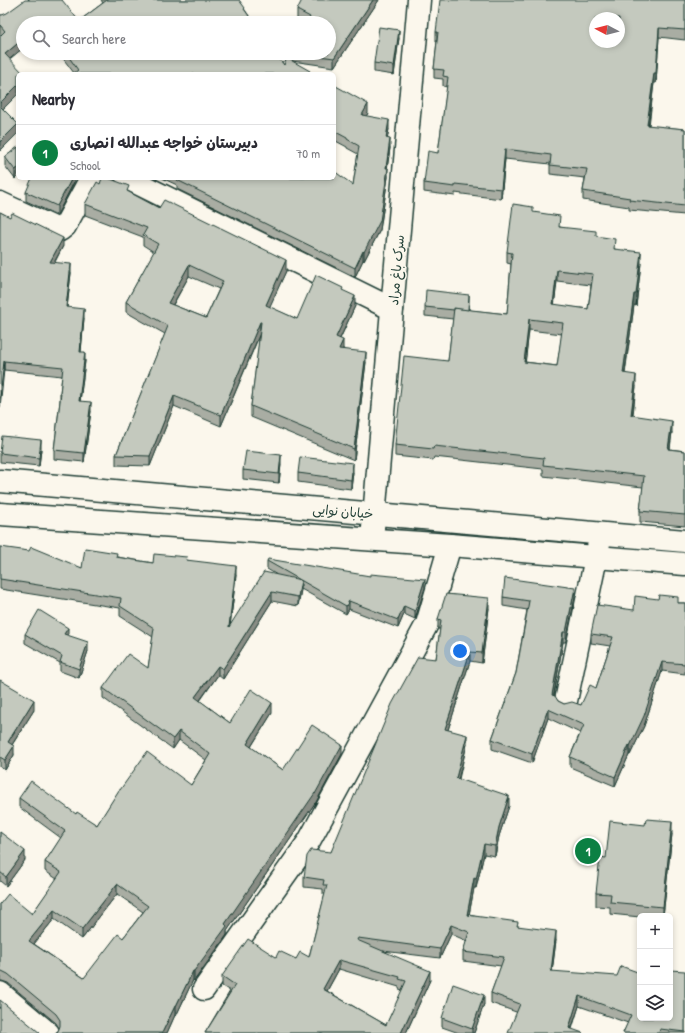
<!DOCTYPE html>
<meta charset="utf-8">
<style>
body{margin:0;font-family:"Patrick Hand","Playpen Sans Arabic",sans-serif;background:#f2f2f3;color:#2b2b33}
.controls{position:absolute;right:12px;bottom:12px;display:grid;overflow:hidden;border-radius:6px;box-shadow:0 2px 6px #0003}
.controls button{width:36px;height:36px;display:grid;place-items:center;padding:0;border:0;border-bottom:1px solid #e1e1e2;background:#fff;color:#2b2b33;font:20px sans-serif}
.compass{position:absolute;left:589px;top:12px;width:36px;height:36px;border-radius:50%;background:#fff;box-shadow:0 2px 6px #0003;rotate:277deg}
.you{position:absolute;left:460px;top:651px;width:14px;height:14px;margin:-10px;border:3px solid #fff;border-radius:50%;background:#1a73e8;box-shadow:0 0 0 6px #1a73e833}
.badge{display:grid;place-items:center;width:26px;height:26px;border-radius:50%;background:#0b8043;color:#fff;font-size:13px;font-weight:700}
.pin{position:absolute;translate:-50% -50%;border:2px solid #fff;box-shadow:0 1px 4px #0006}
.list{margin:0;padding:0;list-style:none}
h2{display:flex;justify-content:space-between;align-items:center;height:52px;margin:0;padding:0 16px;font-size:17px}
h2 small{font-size:13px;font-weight:400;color:#7c7c81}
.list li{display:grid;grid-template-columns:26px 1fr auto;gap:12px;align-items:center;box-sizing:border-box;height:56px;padding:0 16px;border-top:1px solid #e1e1e2}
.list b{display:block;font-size:15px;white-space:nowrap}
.list p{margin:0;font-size:13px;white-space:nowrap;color:#7c7c81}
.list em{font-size:13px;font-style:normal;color:#7c7c81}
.icon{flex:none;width:22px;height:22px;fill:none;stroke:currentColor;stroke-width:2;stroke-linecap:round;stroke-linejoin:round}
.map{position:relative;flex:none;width:685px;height:1033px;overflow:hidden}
.search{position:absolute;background:#fff;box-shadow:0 2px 6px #0003;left:16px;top:16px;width:320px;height:44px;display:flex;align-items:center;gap:10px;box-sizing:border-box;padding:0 14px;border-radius:22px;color:#7c7c81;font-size:15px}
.panel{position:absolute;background:#fff;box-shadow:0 2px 6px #0003;left:16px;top:72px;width:320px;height:108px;border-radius:6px}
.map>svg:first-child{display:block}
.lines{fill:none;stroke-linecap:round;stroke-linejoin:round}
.minor-casing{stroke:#1f3d34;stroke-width:25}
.minor{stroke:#fbf7ec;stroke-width:22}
.wall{fill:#a9ada3;stroke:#1f3d34;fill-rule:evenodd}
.shaded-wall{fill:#898d85;stroke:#1f3d34}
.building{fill:#c4c9be;stroke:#1f3d34;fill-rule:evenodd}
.labels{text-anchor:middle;stroke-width:3;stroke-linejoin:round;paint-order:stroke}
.street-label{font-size:13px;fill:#1f3d34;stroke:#fbf7ec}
</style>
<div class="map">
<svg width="685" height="1033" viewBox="0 0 685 1033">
<rect width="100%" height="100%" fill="#fbf7ec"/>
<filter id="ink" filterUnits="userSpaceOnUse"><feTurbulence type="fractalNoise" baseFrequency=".025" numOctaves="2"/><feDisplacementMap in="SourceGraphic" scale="8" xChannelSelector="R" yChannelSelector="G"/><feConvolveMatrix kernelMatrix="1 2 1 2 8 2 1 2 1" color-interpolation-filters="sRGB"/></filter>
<g filter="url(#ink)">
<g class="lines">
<defs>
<g id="minor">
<path d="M0 12 17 0"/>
<path d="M127 178 392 309"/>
<path d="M0 203 54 228 60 230 65 226 91 178"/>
<path d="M0 481 685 541"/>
<path d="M0 514 450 545 596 557 685 564"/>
<path d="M373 528 419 0"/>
<path d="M566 701 599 543"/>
<path d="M204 989 309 841 427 624 450 545"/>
<path d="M0 993 48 1033"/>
</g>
</defs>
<use href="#minor" class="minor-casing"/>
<use href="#minor" class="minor"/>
</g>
<g class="wall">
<path d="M101 0H239L245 10 254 23H23V48L9 59 3 109 18 124V133L0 151V36L1 35 0 34V15L79 21 103 3Z"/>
<path d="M379 0 334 67 292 61 310 74 74 73 59 53H275L284 65 291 60V53H329V23H304L297 19V10Z"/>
<path d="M685 0V40L659 37 656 83H654L649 126 685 129V215L629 210V207L583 200V191L585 178 550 174V164L505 159 501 199 455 193V196L424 192V183L438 153 447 87 443 86V79L434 78V69L437 41H436V32Z"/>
<path d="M399 38 394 75 374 72V63Z"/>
<path d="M334 89 368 113 366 116 389 129 387 138 390 148 387 168 388 177 380 230 364 261 363 260 355 277 177 189V185L162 178H334L353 185 358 154 347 148V147L334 140Z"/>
<path d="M18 147 15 179 5 166V157Z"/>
<path d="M74 178V182L57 215 26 201V192Z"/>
<path d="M100 184 129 192 159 208 286 271 269 307 297 319 343 291 355 306 340 339 343 349 366 362 354 460 251 417V406L260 334 221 426 174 406 150 466 116 465V455L165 334 126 312V302L154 252 143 245V237L85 215V204ZM189 276 219 289 206 318 173 305Z"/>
<path d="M0 212 63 246 55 262 71 273 67 308 84 318 81 352 85 361 80 401 91 411 84 462 54 459V450L60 401V393L62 376 4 370Z"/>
<path d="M533 213 560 227 596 237 615 249 641 263 636 306 634 305 625 374 636 386 633 415 672 432 670 449 685 451V526L640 522V511L643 487 543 476V469L434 457 433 460 395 456V445L448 361 453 319 425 316V307L469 304V310L507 314 511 264 507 263V252ZM557 281 591 285 588 309 554 305ZM529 330 562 334 557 366 525 362Z"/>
<path d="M41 449 39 466 0 462V451Z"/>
<path d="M281 464 279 483 243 479V470Z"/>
<path d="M353 472 351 489 298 482V473Z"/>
<path d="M0 547 82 568 117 557 153 563 187 560 236 575 230 625 277 575 267 569V561L425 588 415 619 404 614 398 628 349 609 346 614 301 589 298 606 272 601 223 679 218 675 200 701 230 723 272 713 251 747 283 770 342 754 315 804V803L227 931V935L194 981 193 980 176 1016 175 1015 167 1033H55L58 1031 59 1028 56 1023 8 983 2 981H0V904L32 914 57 879 45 871V862L61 838 19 807V798L76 814 97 825 120 790 191 785 206 760 179 740 173 749 103 698V688L148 668 153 637 120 616V608L0 589ZM117 894 143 912 123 938 84 978 34 944 54 919 82 939Z"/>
<path d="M503 597 575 598 566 642H563L554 696 558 701 564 704 581 705 596 688 610 646 591 643V634L634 610 678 603H685V674L662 671 644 726 630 755H629L615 786 570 767V757L580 733 548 718 532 763 492 749V739L516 673 527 610 503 606Z"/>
<path d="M489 608 482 663 470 661 448 730 467 744 459 779 509 806 499 836 495 856 484 854 476 888H474L469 915 518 926 556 940 552 971 640 1018 685 971V1033H623L628 1023 579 1006 572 1029 516 1012 491 1003V993L501 966 463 961V952L467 941 451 934 440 958 383 951 430 980 406 1033H205L230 991 222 986V976L276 957 296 959 309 957 325 894H323V889L304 887V877L331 852 436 659 440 629H438V619ZM339 969 399 987V989L403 990 386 1025 327 991Z"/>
<path d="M25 634 68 635 88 651 79 678 60 671V663L25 643Z"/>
<path d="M0 680 34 710 12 745 14 755 5 770 0 767Z"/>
<path d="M0 832 25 860 6 886 0 881Z"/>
<path d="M672 834 663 916H640V917L610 914V907L596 906V893L606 858Z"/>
<path d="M484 1004 474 1033H459L442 1027V1018Z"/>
</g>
<g class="shaded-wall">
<path d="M373 0H379L334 67V58Z"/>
<path d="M659 28V37L656 83V73Z"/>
<path d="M399 30V38L394 75V66Z"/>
<path d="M23 39V48L5 63V54Z"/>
<path d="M654 73V83L647 135V125Z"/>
<path d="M18 85V94L0 112V103Z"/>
<path d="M368 104V113L362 124V115Z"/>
<path d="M389 120V129L386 147V138Z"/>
<path d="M18 124V133L0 151V142Z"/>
<path d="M390 139V148L386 177V168Z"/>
<path d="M505 149V159L501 199V189Z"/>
<path d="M18 168V176L15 179V170Z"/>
<path d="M388 168V177L380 230 364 261V252Z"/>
<path d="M72 178H74V182L57 215V206Z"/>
<path d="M63 238V246L50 270V262Z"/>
<path d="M363 251V260L355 277V268Z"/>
<path d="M641 252V263L636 306V294Z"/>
<path d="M286 260V271L266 315V305Z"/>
<path d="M71 264V273L66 316V307Z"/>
<path d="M189 265V276L168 313V303Z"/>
<path d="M557 270V281L553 316V304Z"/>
<path d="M634 294V305L623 385V373Z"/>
<path d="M469 295V304L468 320V312Z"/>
<path d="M355 296V306L336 347V337Z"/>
<path d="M84 309V318L80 361V352Z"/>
<path d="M529 319V330L524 374V362Z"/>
<path d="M260 322V333L221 426V415Z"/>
<path d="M343 340V351L339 349Z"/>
<path d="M85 352V361L79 410V401Z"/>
<path d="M366 352V362L354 460V449Z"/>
<path d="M4 361V370L0 407V398Z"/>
<path d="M636 375V386L631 426V415Z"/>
<path d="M174 396V406L150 466V456Z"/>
<path d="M91 402V411L84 462V453Z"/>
<path d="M672 421V432L668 460V449Z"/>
<path d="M41 440V449L39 466V458Z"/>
<path d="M281 455V464L279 483V474Z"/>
<path d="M353 463V472L351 489V480Z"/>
<path d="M236 566V575L229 636V627Z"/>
<path d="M425 579V588L415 619V611Z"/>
<path d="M301 580V590L298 606V597Z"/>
<path d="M575 588V598L566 642V632Z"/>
<path d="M272 592V601L223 679V669Z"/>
<path d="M489 598V608L482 663V653Z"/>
<path d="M349 601V609L346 614V606Z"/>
<path d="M404 606V614L398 628V620Z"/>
<path d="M68 628V636L64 634Z"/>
<path d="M563 632V642L552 705V695Z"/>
<path d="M88 642V651L79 678V669Z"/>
<path d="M470 652V661L445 739V729Z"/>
<path d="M662 662V671L644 726 630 755V746Z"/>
<path d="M218 666V675L195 707V697Z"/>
<path d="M34 700V710L8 751V742Z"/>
<path d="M272 703V713L247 753V744Z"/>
<path d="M548 709V718L532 763V754Z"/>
<path d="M179 731V740L173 749V739Z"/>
<path d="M467 735V744L456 788V778Z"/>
<path d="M342 745V754L315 804V803L227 931V935L194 981V971Z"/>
<path d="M629 745V755L615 786V777Z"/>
<path d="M14 746V755L5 770V760Z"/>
<path d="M509 796V806L499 836 495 856V846L499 827Z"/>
<path d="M672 821V834L663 916V907Z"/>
<path d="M484 844V854L476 888V879Z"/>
<path d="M25 851V860L6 886V877Z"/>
<path d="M474 878V888L467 925V915Z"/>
<path d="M117 884V894L82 939V929Z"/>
<path d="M54 910V919L29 950V941Z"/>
<path d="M451 925V934L440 958V949Z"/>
<path d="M556 931V940L551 981V971Z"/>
<path d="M339 960V969L323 998V989Z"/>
<path d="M193 971V980L176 1016V1006Z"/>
<path d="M430 971V980L406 1033H401Z"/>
<path d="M484 995V1004L474 1033H472V1029Z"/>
<path d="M579 996V1006L570 1033 569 1028Z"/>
<path d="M175 1006V1015L167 1033H162Z"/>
</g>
<g class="building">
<path d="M25 0H62L79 21 107 0H239L245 8 244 9 254 23H23V39L5 54 24 74H18V85L0 103V36L5 31 0 25V15H2L7 13Z"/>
<path d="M302 0H373L334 58 298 53H329V23H307L310 17 297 10Z"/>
<path d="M440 0H685V30L659 28 656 73H654L647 125 685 129V206L629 200 630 198 583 191 587 169 550 165 551 155 505 149 501 189 455 184V187L424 183 428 151 438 153 448 77 443 76 444 70 434 69 438 32H436ZM595 18H619V42H595Z"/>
<path d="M379 27 399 30 394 66 374 63Z"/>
<path d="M66 53H275L284 65 287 58 310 71 308 74H73L78 70Z"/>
<path d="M336 86 368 104 362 115 389 120 386 138 390 139 386 168H388L380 221 364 252 363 251 355 268 177 180 178 178H334V171L353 185 359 146 347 139V138L334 131V89Z"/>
<path d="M0 106 18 124 0 142Z"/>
<path d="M18 147V168L15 170 5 157Z"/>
<path d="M32 178H72L57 206 26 192Z"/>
<path d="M102 178H108L129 186 127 191 159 208 164 200 286 260 266 305 297 319 316 275 343 288 342 290 355 296 336 337 343 340 339 349 366 352 354 449 251 406 261 322H260L221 415 174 396 150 456 116 455 168 326 126 302 158 244 143 235 147 228 85 204 97 182 100 184ZM189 265 223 281 206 318 168 303Z"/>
<path d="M513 204 533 207V212L560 216 559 227 596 231V236L615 239 614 249 641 252 636 294H634L623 373 636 375 631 415 672 421 668 449 685 451V515L640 511 644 476 543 465 544 458 434 446 433 449 395 445 404 356 448 361 454 308 507 314 512 253 507 252ZM557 270 593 274 588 309 553 304ZM529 319 563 323 557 366 524 362Z"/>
<path d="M0 212 10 217 12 213 63 238 50 262 71 264 66 307 84 309 80 352H85L79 401 91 402 84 453 54 450 61 393H60L63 367 4 361 0 398Z"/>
<path d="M426 290 469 295 468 310 454 308V310L425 307Z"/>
<path d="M2 436 41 440 39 458 0 453Z"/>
<path d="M246 451 281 455 279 474 243 470Z"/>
<path d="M300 457 353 463 351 480 298 473Z"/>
<path d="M0 547 29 551 31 547 82 568 85 548 117 553 116 557 153 563 154 554 187 557 186 560 236 566 229 627 264 572 301 580 298 597 272 592 223 669 218 666 195 697 230 723 251 689 272 703 247 744 283 770 312 725 342 745 315 794V793L225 924 227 926 194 971H193L176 1006H175L162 1033H55L58 1031 60 1026V1020L56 1014 8 974 2 971H0V904L8 894 32 914 61 872 45 862 65 831 19 798 31 781 76 814 77 812 97 825 119 790H120L147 752 191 785 210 754 179 731 173 739 103 688 128 654 148 668 154 628 120 606 121 598 0 579ZM117 884 148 906 123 938 118 934 84 978 29 941 54 910 82 929Z"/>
<path d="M268 559 370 576V574L425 579 415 611 404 606 398 620 349 601 346 606 267 561Z"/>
<path d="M505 578 575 588 566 632H563L552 695 555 696 558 701 564 704 572 702 581 705 590 685 596 688 613 637 591 634 597 605 634 610 635 596 658 599 659 595 678 597V603H685V664L662 662 644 716 630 746 629 745 615 777 570 757 584 725 548 709 532 754 492 739 516 673 529 601 503 597Z"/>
<path d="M446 594 489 598 482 653 470 652 445 729 467 735 456 778 509 796 499 827 495 846 484 844 476 879 474 878 467 915 518 922 517 926 556 931 551 971 617 976 621 966 640 973V1018H670V970L685 971V1032L660 1029 659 1033H623L631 1015 579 996 569 1028 583 1033H508L520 1004 491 993 504 957 463 952 469 932 451 925 440 949 358 938 357 940 430 971 401 1033H205L235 985 222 976 248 939 276 957 279 951 296 959 300 952 309 957 327 885H323L324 880 304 877 307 856 311 850 331 852 392 704 418 657 436 659 441 620 438 619ZM339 960 400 977 399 979 406 981 386 1025 323 989Z"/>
<path d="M39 610 68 628 64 634 88 642 79 669 60 662 62 656 25 634Z"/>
<path d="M0 680 34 700 8 742 14 746 5 760 0 757Z"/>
<path d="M646 819 672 821 663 907 610 902 611 894 596 893 600 857 606 858 610 821 645 825Z"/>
<path d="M0 832 25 851 6 877 0 872Z"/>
<path d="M453 984 484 995 472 1029 442 1018Z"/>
<path d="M0 1000 40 1033H0Z"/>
</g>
</g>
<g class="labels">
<g class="street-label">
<text transform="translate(396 270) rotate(-85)" y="5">سرک باغ مراد</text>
<text transform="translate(343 511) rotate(5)" y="5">خیابان نوایی</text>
</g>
</g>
</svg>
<div class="controls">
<button>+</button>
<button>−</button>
<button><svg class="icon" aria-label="layers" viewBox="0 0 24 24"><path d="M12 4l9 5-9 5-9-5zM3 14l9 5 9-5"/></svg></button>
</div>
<svg class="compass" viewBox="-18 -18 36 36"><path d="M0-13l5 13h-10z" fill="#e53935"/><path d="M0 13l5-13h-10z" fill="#7c7c81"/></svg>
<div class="you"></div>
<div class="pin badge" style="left:588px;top:851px">1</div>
<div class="search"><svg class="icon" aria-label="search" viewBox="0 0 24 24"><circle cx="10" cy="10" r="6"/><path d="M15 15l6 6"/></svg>Search here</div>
<section class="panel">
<h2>Nearby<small></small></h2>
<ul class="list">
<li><span class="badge">1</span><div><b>دبیرستان خواجه عبدالله انصاری</b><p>School</p></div><em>70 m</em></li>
</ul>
</section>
</div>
